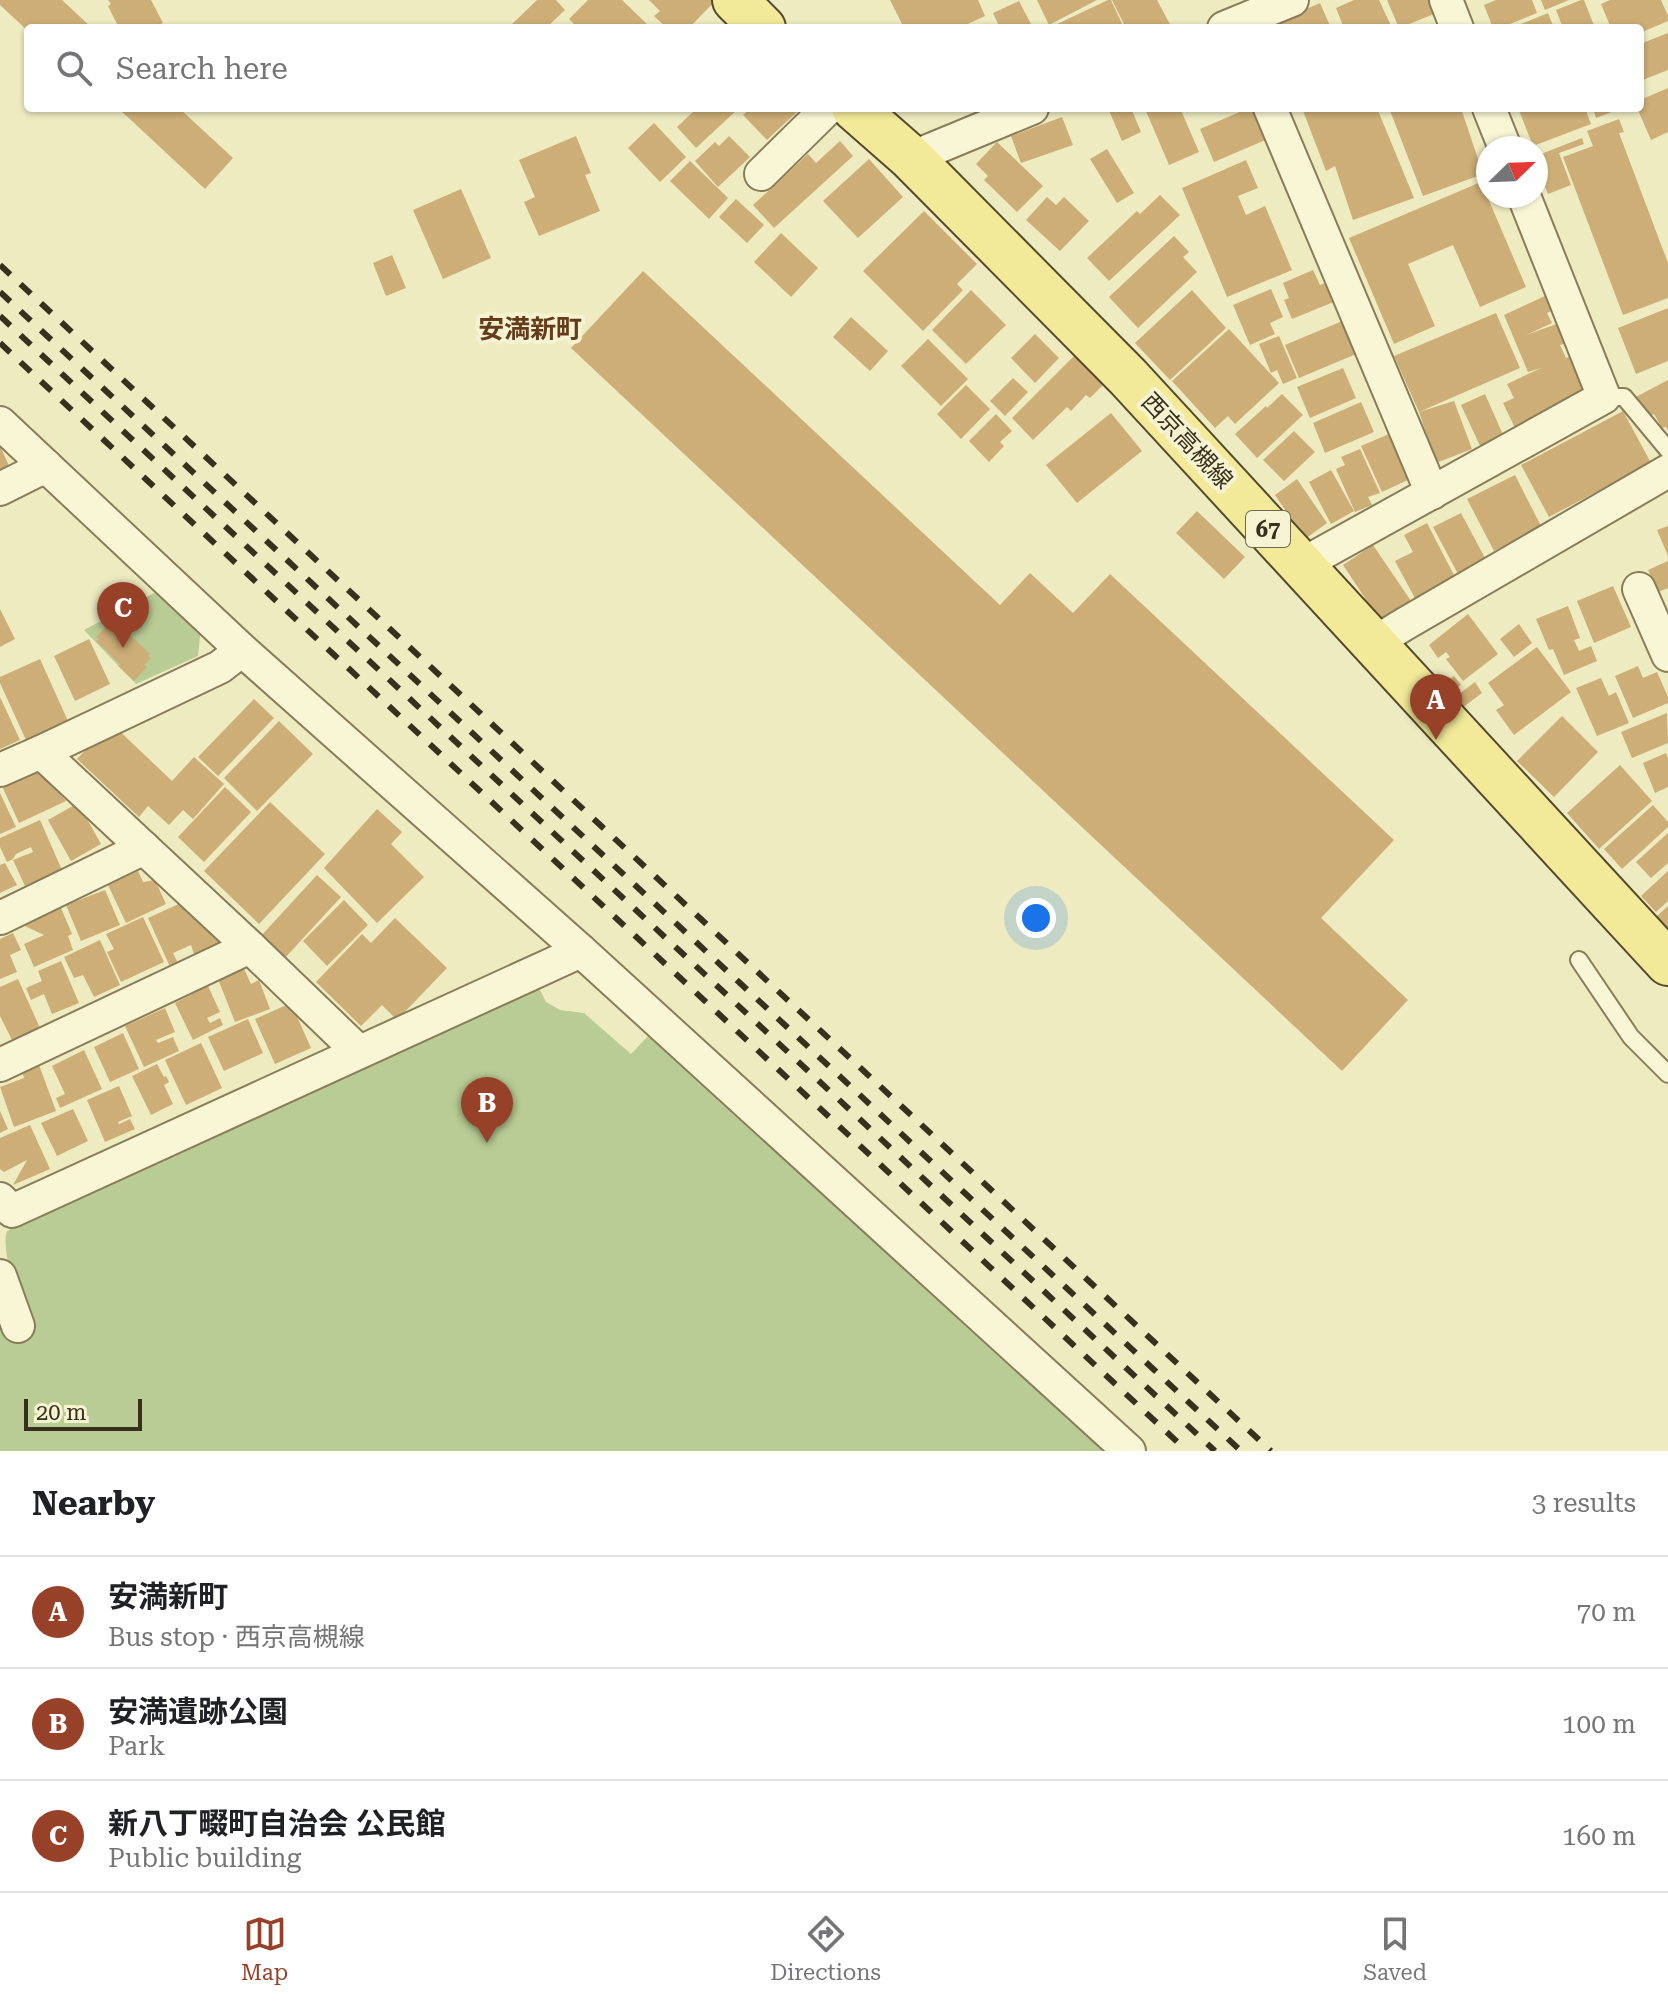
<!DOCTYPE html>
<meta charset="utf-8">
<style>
body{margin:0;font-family:"Roboto Serif","Noto Sans JP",serif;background:#f6f6f6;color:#202124}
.compass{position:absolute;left:1476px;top:136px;width:72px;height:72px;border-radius:50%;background:#fff;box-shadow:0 2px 6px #0004;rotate:67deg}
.scale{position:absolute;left:24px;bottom:20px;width:118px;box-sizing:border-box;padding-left:8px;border:4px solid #37301d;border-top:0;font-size:22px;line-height:28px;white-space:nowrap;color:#37301d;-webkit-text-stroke:6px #f5f3d1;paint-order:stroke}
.you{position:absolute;left:1036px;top:918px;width:28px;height:28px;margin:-20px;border:6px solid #fff;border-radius:50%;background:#1a73e8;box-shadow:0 0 0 12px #1a73e833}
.badge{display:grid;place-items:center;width:52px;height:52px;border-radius:50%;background:#974128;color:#fff;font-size:26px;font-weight:700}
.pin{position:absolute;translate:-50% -66px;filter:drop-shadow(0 2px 4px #0008)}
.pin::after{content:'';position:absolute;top:42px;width:28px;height:24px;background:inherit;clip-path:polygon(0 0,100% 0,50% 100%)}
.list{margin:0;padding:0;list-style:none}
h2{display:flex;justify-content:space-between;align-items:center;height:104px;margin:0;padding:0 32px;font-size:34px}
h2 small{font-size:26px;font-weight:400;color:#757577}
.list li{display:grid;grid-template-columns:52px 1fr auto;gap:24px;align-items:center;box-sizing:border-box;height:112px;padding:0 32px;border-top:2px solid #e0e0e0}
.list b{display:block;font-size:30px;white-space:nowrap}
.list p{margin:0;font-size:26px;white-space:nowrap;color:#757577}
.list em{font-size:26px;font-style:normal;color:#757577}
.icon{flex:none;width:44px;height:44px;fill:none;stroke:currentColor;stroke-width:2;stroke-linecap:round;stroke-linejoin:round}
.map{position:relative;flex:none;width:1668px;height:1451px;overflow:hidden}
.search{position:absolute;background:#fff;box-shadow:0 2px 6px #0004;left:24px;right:24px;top:24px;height:88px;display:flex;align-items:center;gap:20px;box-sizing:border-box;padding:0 28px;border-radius:8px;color:#757577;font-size:30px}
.sheet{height:440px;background:#fff}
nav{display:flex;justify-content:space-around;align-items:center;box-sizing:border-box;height:112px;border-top:2px solid #e0e0e0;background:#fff;font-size:22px;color:#757577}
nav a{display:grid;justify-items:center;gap:4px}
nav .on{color:#974128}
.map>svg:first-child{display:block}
.green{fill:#b9cc95}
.building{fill:#cdae77}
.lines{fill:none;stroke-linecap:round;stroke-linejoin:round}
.lane-casing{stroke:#887c59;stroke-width:20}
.street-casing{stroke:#887c59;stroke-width:36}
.primary-casing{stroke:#55492d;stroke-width:48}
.lane{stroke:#f9f6d5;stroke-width:16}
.street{stroke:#f9f6d5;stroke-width:32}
.primary{stroke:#f2ea99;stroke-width:44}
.rail{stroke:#37301d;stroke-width:6;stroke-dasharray:14 14;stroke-linecap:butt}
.labels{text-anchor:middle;stroke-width:8;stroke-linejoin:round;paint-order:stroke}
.shield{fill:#f5f3d1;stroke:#706a53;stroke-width:2}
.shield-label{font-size:22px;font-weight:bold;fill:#37301d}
.street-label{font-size:24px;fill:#37301d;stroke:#f5f3d1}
.neighbourhood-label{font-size:26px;font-weight:bold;fill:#643c1c;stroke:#f5f3d1}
</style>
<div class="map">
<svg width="1668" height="1451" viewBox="0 0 1668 1451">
<rect width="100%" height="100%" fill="#eeebc1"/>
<g class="green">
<path d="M160 590 201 627 198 656 136 684 84 630Z"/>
<path d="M537 984 546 1002 560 1010 584 1013 631 1054 655 1029 1112 1451H0V1327L5 1332 28 1325C20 1303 0 1251 7 1231Z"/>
</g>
<g class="building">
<path d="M0 0H62L92 28H28V31L0 5Z"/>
<path d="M108 0H151L163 23 153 28H119L108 6 111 4Z"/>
<path d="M537 0H556L565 10 546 28H508Z"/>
<path d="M588 0H622L651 28H578L569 19Z"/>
<path d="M649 0H716L689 28H667L654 16 660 11Z"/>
<path d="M890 0H978L985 16 959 28H904Z"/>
<path d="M1037 0H1097L1049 25Z"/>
<path d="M1108 0H1111L1124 28H1056L1055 25Z"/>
<path d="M1112 0H1157L1172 28H1126Z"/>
<path d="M1354 0H1379L1392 28H1344L1336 8Z"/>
<path d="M1387 0H1428L1434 14 1399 28Z"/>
<path d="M1496 0H1532L1537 13 1500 28H1493L1484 5Z"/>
<path d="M1541 0H1569L1545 10Z"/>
<path d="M1581 0H1584L1595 28H1563L1556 10Z"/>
<path d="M1610 0H1661L1668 16V21L1640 33V28H1611L1601 4Z"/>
<path d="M1019 1 1033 28H1000L993 13Z"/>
<path d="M1320 3 1331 28H1264Z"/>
<path d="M1548 13 1554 28H1511Z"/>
<path d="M1668 33V70L1640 81V44Z"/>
<path d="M1668 88V132L1651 140 1637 108H1640V100Z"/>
<path d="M118 108H179L233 158 205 189Z"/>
<path d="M689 108H739L696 148 677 127 693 112Z"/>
<path d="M751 108H801L767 140 743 115Z"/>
<path d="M1108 108H1131L1141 132 1122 141Z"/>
<path d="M1153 108H1180L1199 152 1169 165 1146 111Z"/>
<path d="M1249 108H1258L1270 138 1214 162 1200 129Z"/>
<path d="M1302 108H1377L1414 198 1353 220 1335 166 1326 171Z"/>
<path d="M1389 108H1461L1483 174 1423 196Z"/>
<path d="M1518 108H1585L1591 124 1533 146Z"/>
<path d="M1593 108H1622L1596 118Z"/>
<path d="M1062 117 1073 145 1021 163 1011 136Z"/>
<path d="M1619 119 1624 132 1619 133 1668 263V298L1623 315 1563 157 1593 146 1587 131Z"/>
<path d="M654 123 686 157 660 182 628 148Z"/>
<path d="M576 136 591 173 585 175 600 211 539 236 524 202 535 197 519 160Z"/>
<path d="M729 136 750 157 718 187 695 161 715 142 719 146Z"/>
<path d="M1582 138 1584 144 1559 153 1571 185 1548 194 1536 165V156Z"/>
<path d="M840 141 853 156 774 228 753 205 808 154 816 163Z"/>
<path d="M997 142 1043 186 1017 212 984 180 988 176 976 164Z"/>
<path d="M1107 149 1134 193 1117 203 1090 159Z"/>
<path d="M869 159 903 197 858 238 823 201Z"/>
<path d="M1246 160 1258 188 1238 196 1246 215 1265 206 1292 270 1227 297 1182 188Z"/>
<path d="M690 161 728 198 709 219 670 181Z"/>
<path d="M1481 182 1526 287 1480 307 1453 245 1408 264 1435 326 1394 344 1349 238Z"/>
<path d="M461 189 491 258 443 279 413 210Z"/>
<path d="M1160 195 1180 215 1109 281 1087 258 1137 211 1140 214Z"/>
<path d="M1047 197 1056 205 1064 197 1089 221 1060 251 1026 220Z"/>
<path d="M736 199 764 225 747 243 719 217Z"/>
<path d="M924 211 977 264 957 284 963 290 923 331 863 271Z"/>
<path d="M781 233 818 268 791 297 754 262Z"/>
<path d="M1174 236 1189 252 1183 257 1197 272 1138 328 1109 297Z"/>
<path d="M392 255 406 288 386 296 373 263Z"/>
<path d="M1313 270 1320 285 1328 282 1336 301 1292 319 1284 300 1289 298 1283 283Z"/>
<path d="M643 271 1000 605 1030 573 1073 613 1110 574 1394 840 1321 918 1408 1000 1342 1071 571 348Z"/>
<path d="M1271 289 1283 317 1270 323 1275 334 1250 345 1233 305Z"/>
<path d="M971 290 1006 325 966 364 932 330Z"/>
<path d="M1192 290 1226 328 1170 380 1135 343Z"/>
<path d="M1549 294 1556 309 1547 313 1552 323 1526 335 1562 322 1570 342 1560 345 1566 358 1577 354 1593 393 1516 430 1503 403 1514 398 1507 384 1541 368 1528 372 1504 315Z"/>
<path d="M1668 308V361L1636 374 1618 328Z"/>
<path d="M1496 313 1520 368 1419 412 1454 401 1472 449 1436 463 1419 412 1394 356Z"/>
<path d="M851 317 888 351 870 371 833 337Z"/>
<path d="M1347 319 1361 352 1299 378 1285 345Z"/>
<path d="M1229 329 1279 383 1235 424 1228 416 1215 428 1172 381Z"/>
<path d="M1035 334 1059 358 1035 383 1011 358Z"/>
<path d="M1279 336 1297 378 1283 384 1277 370 1271 373 1259 344Z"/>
<path d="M928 339 968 379 941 406 901 366Z"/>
<path d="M1078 352 1107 381 1090 398 1086 395 1071 411 1067 407 1033 440 1012 418Z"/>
<path d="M1343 368 1356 398 1310 418 1297 387Z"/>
<path d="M1013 378 1028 392 1005 416 990 401Z"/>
<path d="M1668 380V431L1666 427 1662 428 1654 414 1645 418 1634 398Z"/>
<path d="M966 385 990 409 961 439 937 414Z"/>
<path d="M1282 394 1303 415 1257 458 1235 434 1266 406 1267 408Z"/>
<path d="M1485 394 1504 437 1481 448 1461 405Z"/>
<path d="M1361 402 1374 432 1325 453 1313 423Z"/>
<path d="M1623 411 1651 463 1549 517 1521 465Z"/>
<path d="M1111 413 1142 451 1077 503 1046 465Z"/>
<path d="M996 414 1012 431 1000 442 1004 446 989 462 969 441Z"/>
<path d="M1294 431 1315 452 1284 481 1263 460Z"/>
<path d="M1389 434 1410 479 1382 492 1361 446Z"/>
<path d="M0 446 10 468 0 472Z"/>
<path d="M1360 449 1380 493 1368 497 1372 505 1355 512 1336 469 1345 465 1341 457Z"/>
<path d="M1331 470 1354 511 1331 524 1309 482Z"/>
<path d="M1515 475 1541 526 1494 551 1467 499Z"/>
<path d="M1297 479 1327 523 1305 539 1275 495Z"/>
<path d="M1197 511 1245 557 1224 579 1176 533Z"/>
<path d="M1461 513 1486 560 1458 574 1433 527Z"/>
<path d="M1427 523 1457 581 1417 602 1395 561 1413 552 1404 535Z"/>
<path d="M1668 526V556L1657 530Z"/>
<path d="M1373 545 1411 601 1381 622 1343 565Z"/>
<path d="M1668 561V588L1658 592 1648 570Z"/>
<path d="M1613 586 1631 627 1594 643 1577 601Z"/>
<path d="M1568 606 1580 638 1574 640 1579 651 1591 646 1597 661 1564 675 1553 649 1549 650 1536 619Z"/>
<path d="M0 609 15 639 0 647Z"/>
<path d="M1468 614 1498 654 1463 681 1446 659 1450 657 1446 652 1438 658 1429 645Z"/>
<path d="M116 622 150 654 148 656 151 658 144 665 147 667 134 681 118 666 120 664 96 641 99 639 96 637 109 624 111 627Z"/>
<path d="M1519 624 1532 643 1514 657 1500 639Z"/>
<path d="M89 639 110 684 75 701 54 656Z"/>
<path d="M1537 647 1571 692 1514 735 1496 710 1504 705 1488 683Z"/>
<path d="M40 659 68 721 26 740 0 683V677Z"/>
<path d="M1638 666 1643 678 1657 672 1668 697V703L1633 718 1615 676Z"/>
<path d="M1454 676 1461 685 1449 694 1442 685Z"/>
<path d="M1601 678 1609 696 1616 692 1629 723 1597 736 1576 688Z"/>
<path d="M1475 682 1482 693 1462 708 1455 697Z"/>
<path d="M0 697 20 740 0 749Z"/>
<path d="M254 699 274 718 218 776 198 757Z"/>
<path d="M1667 713 1668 743 1632 758 1621 732Z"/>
<path d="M1562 716 1598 752 1554 797 1517 761Z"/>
<path d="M279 721 313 754 257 811 224 778Z"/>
<path d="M111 723 172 781 194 757 224 784 193 819 183 810 169 825 148 806 139 817 77 759Z"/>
<path d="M1666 753 1668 758V787L1655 793 1643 763Z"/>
<path d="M1620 765 1652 801 1599 849 1567 813Z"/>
<path d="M36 768 66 801 19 823 1 784Z"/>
<path d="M225 787 251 812 204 862 178 837Z"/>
<path d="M0 793 16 827 0 834Z"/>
<path d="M270 802 325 854 259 924 204 871Z"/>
<path d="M78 803 101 844 71 861 48 820Z"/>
<path d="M1653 805 1668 822V827L1622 869 1604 849Z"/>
<path d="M377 809 402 832 391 844 424 877 377 923 324 868Z"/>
<path d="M40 820 62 870 25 886 13 860 33 852 31 847 16 854 13 859 7 862 0 847V838Z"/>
<path d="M1668 833V863L1651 878 1636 862Z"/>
<path d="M5 863 17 885 0 893V865Z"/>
<path d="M138 871 143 882 155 880 166 904 126 923 108 885Z"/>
<path d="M1668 871V901L1656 912 1641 896Z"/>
<path d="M317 875 341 897 284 959 260 937Z"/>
<path d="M105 890 120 925 81 941 66 905Z"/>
<path d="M344 900 368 925 327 966 303 941Z"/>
<path d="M58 901 72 934 68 936 73 950 34 967 24 944 44 935 12 920Z"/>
<path d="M185 901 192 917 195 914 224 940 194 954 191 945 173 953 179 965 171 969 148 918Z"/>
<path d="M1668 906V928L1657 916Z"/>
<path d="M143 917 164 962 121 982 107 952 114 949 106 934Z"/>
<path d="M395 918 447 968 397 1020 382 1005 361 1026 316 982 362 934 371 943Z"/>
<path d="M13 933 21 950 10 955 17 972 0 979V939Z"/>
<path d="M100 940 120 985 94 997 83 975 74 978 64 957Z"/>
<path d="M61 961 79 1003 52 1014 44 994 31 1000 26 988 42 981 38 971Z"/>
<path d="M244 969 251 984 259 980 270 1009 235 1022 218 979Z"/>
<path d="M18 979 40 1028 12 1040 0 1016V987Z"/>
<path d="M208 986 220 1012 207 1018 210 1023 220 1018 223 1025 193 1040 175 1003Z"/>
<path d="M291 1003 311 1048 275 1064 255 1019Z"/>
<path d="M165 1008 175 1032 156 1040 158 1043 173 1037 179 1051 144 1067 125 1026Z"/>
<path d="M248 1019 263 1053 224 1071 208 1037Z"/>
<path d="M123 1033 139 1069 110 1082 94 1047Z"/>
<path d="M201 1043 222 1088 186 1105 165 1060Z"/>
<path d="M84 1050 102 1089 60 1108 56 1098 65 1094 52 1066Z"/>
<path d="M157 1064 164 1077 166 1076 169 1082 164 1085 173 1104 151 1115 132 1076Z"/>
<path d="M39 1065 56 1111 14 1127 0 1087 24 1078 22 1071Z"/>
<path d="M119 1086 132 1116 118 1122 119 1124 130 1119 135 1129 105 1142 87 1100Z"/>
<path d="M73 1109 88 1141 57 1156 41 1123Z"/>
<path d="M0 1111 8 1129 0 1133Z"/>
<path d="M30 1125 50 1169 13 1185 27 1160 4 1172 0 1169V1138Z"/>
</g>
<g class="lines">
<defs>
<g id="lane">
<path d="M1604 397H1624L1668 450"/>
<path d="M1579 960 1631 1037 1668 1074"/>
</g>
<g id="street">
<path d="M1446 0 1457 28"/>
<path d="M1224 28 1292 0"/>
<path d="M1270 108 1432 493"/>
<path d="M1489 108 1505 148"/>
<path d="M911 158 1032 108"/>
<path d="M761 174 828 108"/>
<path d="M0 423 242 650 581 951 1129 1451"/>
<path d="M0 489 46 466"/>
<path d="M1301 565 1604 397 1524 196"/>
<path d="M1639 589 1668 655"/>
<path d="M1374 643 1403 625 1668 471"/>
<path d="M242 650 220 667 41 752 250 947"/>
<path d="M0 770 41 752"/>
<path d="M0 918 144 848"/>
<path d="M0 1065 250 947 359 1052"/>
<path d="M0 1199 12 1211 581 951"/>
<path d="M0 1276 18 1326"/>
</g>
<g id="primary">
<path d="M735 0 763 28"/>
<path d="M854 108 911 158 1128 377 1668 963"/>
</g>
</defs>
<use href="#lane" class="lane-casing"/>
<use href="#street" class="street-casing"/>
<use href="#primary" class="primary-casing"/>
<use href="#lane" class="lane"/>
<use href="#street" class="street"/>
<use href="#primary" class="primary"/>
<g class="rail">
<path d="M0 265 1271 1451"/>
<path d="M0 292 1241 1451"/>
<path d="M0 316 1215 1451"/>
<path d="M0 343 1187 1451"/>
</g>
</g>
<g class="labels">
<rect class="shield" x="1246" y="511" width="44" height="36" rx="6"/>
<g class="shield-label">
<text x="1268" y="537">67</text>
</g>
<g class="street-label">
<text transform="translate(1187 441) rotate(47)" y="8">西京高槻線</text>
</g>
<g class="neighbourhood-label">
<text x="530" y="338">安満新町</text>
</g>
</g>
</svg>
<svg class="compass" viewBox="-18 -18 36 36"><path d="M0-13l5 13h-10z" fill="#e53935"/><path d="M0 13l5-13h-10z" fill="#757577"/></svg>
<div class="scale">20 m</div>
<div class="you"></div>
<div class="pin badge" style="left:1436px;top:740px">A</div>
<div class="pin badge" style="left:487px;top:1143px">B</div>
<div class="pin badge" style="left:123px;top:648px">C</div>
<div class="search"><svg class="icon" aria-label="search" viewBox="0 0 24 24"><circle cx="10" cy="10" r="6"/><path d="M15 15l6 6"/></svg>Search here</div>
</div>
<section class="sheet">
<h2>Nearby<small>3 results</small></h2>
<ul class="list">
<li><span class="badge">A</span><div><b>安満新町</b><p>Bus stop · 西京高槻線</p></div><em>70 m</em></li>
<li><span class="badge">B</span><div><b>安満遺跡公園</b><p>Park</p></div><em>100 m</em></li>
<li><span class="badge">C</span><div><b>新八丁畷町自治会 公民館</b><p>Public building</p></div><em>160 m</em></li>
</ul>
</section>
<nav>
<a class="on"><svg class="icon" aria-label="map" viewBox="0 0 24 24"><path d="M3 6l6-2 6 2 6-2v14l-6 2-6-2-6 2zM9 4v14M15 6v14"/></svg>Map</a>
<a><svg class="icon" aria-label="directions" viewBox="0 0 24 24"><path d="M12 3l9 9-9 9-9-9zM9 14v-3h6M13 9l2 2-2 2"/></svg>Directions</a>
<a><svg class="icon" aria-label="saved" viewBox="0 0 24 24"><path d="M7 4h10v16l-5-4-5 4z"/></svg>Saved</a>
</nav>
